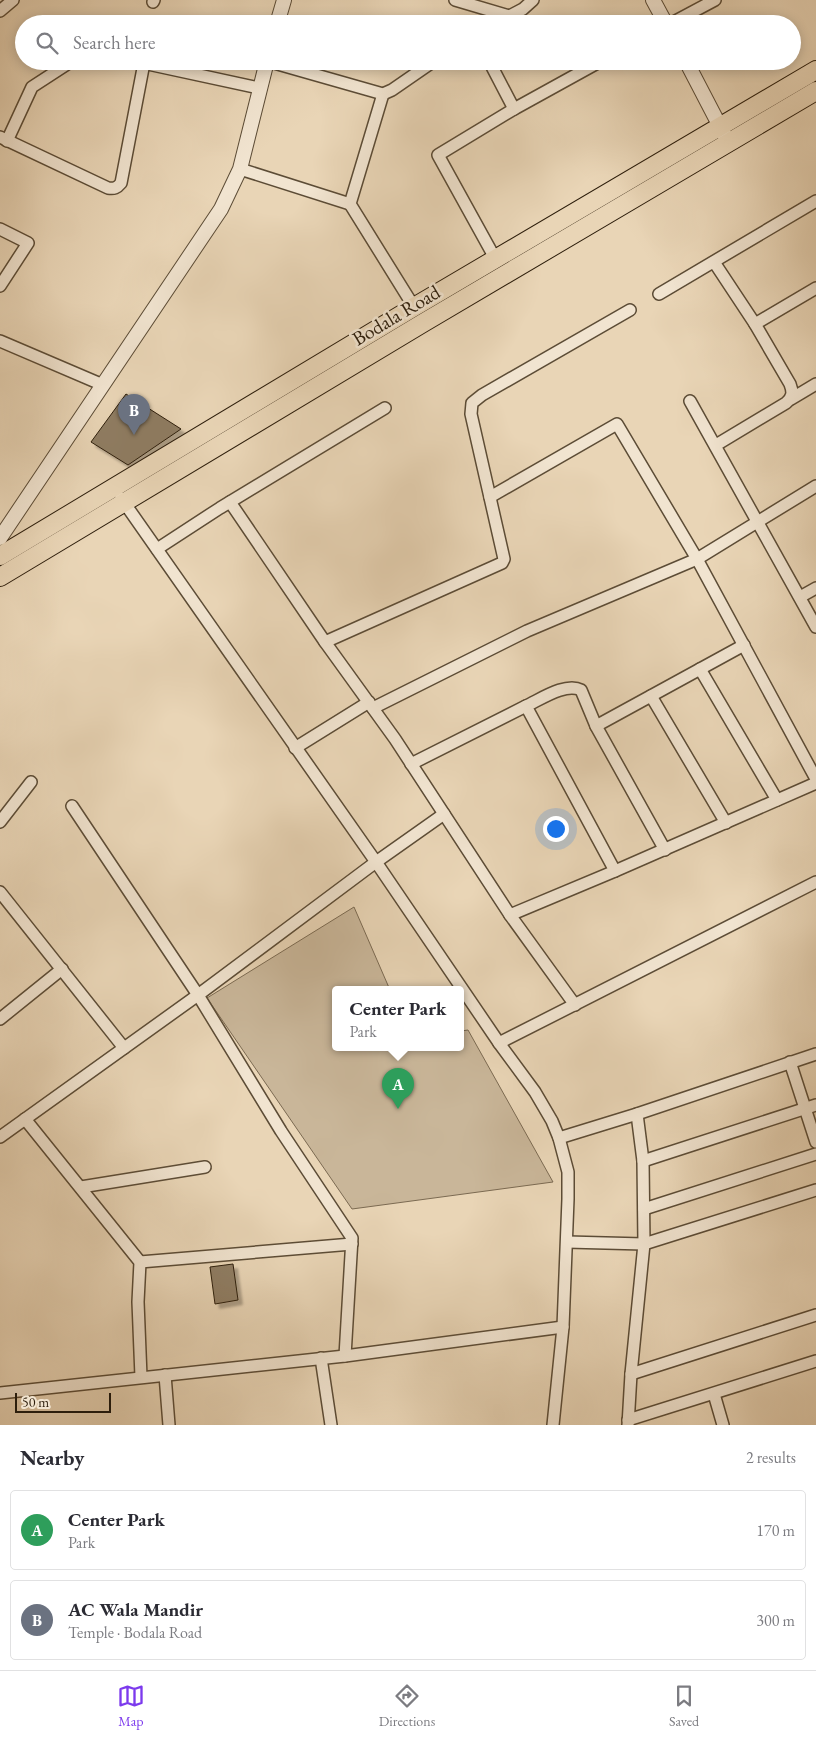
<!DOCTYPE html>
<meta charset="utf-8">
<style>
body{margin:0;font-family:"EB Garamond",serif;background:#f2f2f3;color:#2b2b33}
.scale{position:absolute;left:15px;bottom:12px;width:96px;box-sizing:border-box;padding-left:5px;border:2px solid #2d1e0c;border-top:0;font-size:14px;line-height:18px;white-space:nowrap;color:#2d1e0c;-webkit-text-stroke:4px #f1e4d0;paint-order:stroke}
.you{position:absolute;left:555px;top:828px;width:18px;height:18px;margin:-12px;border:4px solid #fff;border-radius:50%;background:#1a73e8;box-shadow:0 0 0 8px #1a73e833}
.badge{display:grid;place-items:center;width:32px;height:32px;border-radius:50%;background:#7c3aed;color:#fff;font-size:16px;font-weight:700}
.pin{position:absolute;translate:-50% -41px;filter:drop-shadow(0 1px 2px #0008)}
.pin::after{content:'';position:absolute;top:26px;width:18px;height:15px;background:inherit;clip-path:polygon(0 0,100% 0,50% 100%)}
.popup{position:absolute;left:332px;top:986px;width:132px;height:65px;box-sizing:border-box;display:grid;place-content:center;border-radius:5px;background:#fff;filter:drop-shadow(0 1px 4px #0005);font-size:16px;white-space:nowrap;color:#7c7c81}
.popup b{font-size:19px;color:#2b2b33}
.popup::after{content:'';position:absolute;left:50%;top:100%;margin-left:-10px;border:10px solid transparent;border-top-color:#fff}
.list{margin:0;padding:0;list-style:none}
h2{display:flex;justify-content:space-between;align-items:center;height:65px;margin:0;padding:0 20px;font-size:21px}
h2 small{font-size:16px;font-weight:400;color:#7c7c81}
.list li{display:grid;grid-template-columns:32px 1fr auto;gap:15px;align-items:center;box-sizing:border-box;height:80px;margin:0 10px 10px;padding:0 10px;border:1px solid #e1e1e2;border-radius:5px}
.list b{display:block;font-size:19px;white-space:nowrap}
.list p{margin:0;font-size:16px;white-space:nowrap;color:#7c7c81}
.list em{font-size:16px;font-style:normal;color:#7c7c81}
.icon{flex:none;width:28px;height:28px;fill:none;stroke:currentColor;stroke-width:2;stroke-linecap:round;stroke-linejoin:round}
.map{position:relative;flex:none;width:816px;height:1425px;overflow:hidden}
.search{position:absolute;background:#fff;box-shadow:0 2px 12px #0003;left:15px;right:15px;top:15px;height:55px;display:flex;align-items:center;gap:12px;box-sizing:border-box;padding:0 18px;border-radius:28px;color:#7c7c81;font-size:19px}
.sheet{height:245px;background:#fff}
nav{display:flex;justify-content:space-around;align-items:center;box-sizing:border-box;height:70px;border-top:1px solid #e1e1e2;background:#fff;font-size:14px;color:#7c7c81}
nav a{display:grid;justify-items:center;gap:2px}
nav .on{color:#7c3aed}
.map>svg:first-child{display:block}
.green{fill:#c9b699;stroke:#7b6a52}
.building{fill:#8f7d64;stroke:#2d1e0c;filter:url(#shadow)}
.lines{fill:none;stroke-linecap:round;stroke-linejoin:round}
.minor-casing{stroke:#5c4c36;stroke-width:14}
.tertiary-casing{stroke:#5c4c36;stroke-width:16}
.primary-casing{stroke:#2d1e0c;stroke-width:20}
.minor{stroke:#f1e4d0;stroke-width:11}
.tertiary{stroke:#f1e4d0;stroke-width:14}
.primary{stroke:#e9d5b6;stroke-width:18}
.labels{text-anchor:middle;stroke-width:5;stroke-linejoin:round;paint-order:stroke}
.street-label{font-size:20px;fill:#2d1e0c;stroke:#f1e4d0}
</style>
<div class="map">
<svg width="816" height="1425" viewBox="0 0 816 1425">
<defs>
<filter id="shadow"><feDropShadow dx="4.5" dy="4.5" stdDeviation="1" flood-color="#0004"/></filter>
</defs>
<rect width="100%" height="100%" fill="#e9d5b6"/>
<filter id="stains"><feTurbulence type="fractalNoise" baseFrequency=".004" numOctaves="4"/><feColorMatrix values="0 0 0 0 .2 0 0 0 0 .09 0 0 0 0 .02 0 0 0 .5 -.17"/></filter>
<radialGradient id="worn" r=".72"><stop offset=".6" stop-color="#630" stop-opacity="0"/><stop offset="1" stop-color="#630" stop-opacity=".3"/></radialGradient>
<path class="green" d="M354 907 390 990H336V1048H460L461 1031 468 1030 553 1182 352 1209 207 998Z"/>
<g class="building">
<path d="M126 394 181 429 128 465 91 442Z"/>
<path d="M233 1264 238 1300 215 1304 210 1267Z"/>
</g>
<g class="lines">
<defs>
<g id="minor">
<path d="M455 0 509 16"/>
<path d="M153 2 154 0"/>
<path d="M0 11 13 0"/>
<path d="M494 24 523 9 533 0"/>
<path d="M670 24 715 0"/>
<path d="M134 61 259 88"/>
<path d="M267 61 383 94 392 90 434 61"/>
<path d="M489 61 514 109"/>
<path d="M383 94 350 204 414 307"/>
<path d="M0 137 108 188C114 189 117 188 121 183L144 63"/>
<path d="M7 141 32 87 72 61"/>
<path d="M240 169 350 204"/>
<path d="M0 229 28 243 0 286"/>
<path d="M496 260 438 155 514 109 601 61"/>
<path d="M714 262 755 324 790 384C793 392 793 397 786 403L716 445"/>
<path d="M659 294 816 201"/>
<path d="M755 324 816 288"/>
<path d="M0 341 103 385"/>
<path d="M791 399 816 384"/>
<path d="M690 401 816 627"/>
<path d="M490 497 617 424 697 559 816 779"/>
<path d="M121 498 376 862 499 1043 535 1092 552 1121 559 1138 568 1172V1199L563 1327 553 1425"/>
<path d="M230 502 325 642 502 563 504 559 471 414 472 403 482 395 630 310"/>
<path d="M157 549 220 508 385 408"/>
<path d="M800 597 816 588"/>
<path d="M325 642 395 739 510 915 575 1005"/>
<path d="M700 669 777 800"/>
<path d="M651 696 726 823"/>
<path d="M526 706C541 699 566 682 581 690L596 726"/>
<path d="M373 708 527 631 697 559 816 486"/>
<path d="M295 748 369 702"/>
<path d="M411 764 526 706 615 871"/>
<path d="M72 806 198 995 281 1131 352 1238 345 1356"/>
<path d="M0 822 31 782"/>
<path d="M665 850 596 726 744 645"/>
<path d="M0 892 124 1048"/>
<path d="M510 915 615 871 816 783"/>
<path d="M0 1019 62 969"/>
<path d="M499 1043 816 882"/>
<path d="M790 1062 816 1142"/>
<path d="M25 1119 140 1262 138 1302 141 1377"/>
<path d="M0 1137 198 995 376 862 444 814"/>
<path d="M559 1138 637 1114 816 1054"/>
<path d="M643 1161 816 1105"/>
<path d="M81 1187 205 1167"/>
<path d="M644 1209 816 1154"/>
<path d="M567 1242 644 1244 816 1190"/>
<path d="M140 1262 352 1244"/>
<path d="M321 1358 331 1425"/>
<path d="M631 1374 816 1315"/>
<path d="M165 1375 169 1425"/>
<path d="M0 1393 345 1356 563 1327"/>
<path d="M714 1394 723 1425"/>
<path d="M628 1420 816 1361"/>
<path d="M628 1425 631 1374 644 1244 643 1161 637 1114"/>
</g>
<g id="tertiary">
<path d="M653 0 666 24"/>
<path d="M277 24 284 0"/>
<path d="M686 61 725 136"/>
<path d="M0 538 221 209 240 169 267 61"/>
</g>
<g id="primary">
<path d="M0 556 414 307 816 70"/>
<path d="M0 577 423 323 816 91"/>
</g>
</defs>
<use href="#minor" class="minor-casing"/>
<use href="#tertiary" class="tertiary-casing"/>
<use href="#primary" class="primary-casing"/>
<use href="#minor" class="minor"/>
<use href="#tertiary" class="tertiary"/>
<use href="#primary" class="primary"/>
</g>
<g class="labels">
<g class="street-label">
<text transform="translate(396 315) rotate(-31)" y="7">Bodala Road</text>
</g>
</g>
<rect width="100%" height="100%" filter="url(#stains)"/>
<rect width="100%" height="100%" fill="url(#worn)"/>
</svg>
<div class="scale">50 m</div>
<div class="you"></div>
<div class="pin badge" style="left:398px;top:1109px;background:#2e9e5b">A</div>
<div class="popup"><b>Center Park</b>Park</div>
<div class="pin badge" style="left:134px;top:435px;background:#6b7280">B</div>
<div class="search"><svg class="icon" aria-label="search" viewBox="0 0 24 24"><circle cx="10" cy="10" r="6"/><path d="M15 15l6 6"/></svg>Search here</div>
</div>
<section class="sheet">
<h2>Nearby<small>2 results</small></h2>
<ul class="list">
<li><span class="badge" style="background:#2e9e5b">A</span><div><b>Center Park</b><p>Park</p></div><em>170 m</em></li>
<li><span class="badge" style="background:#6b7280">B</span><div><b>AC Wala Mandir</b><p>Temple · Bodala Road</p></div><em>300 m</em></li>
</ul>
</section>
<nav>
<a class="on"><svg class="icon" aria-label="map" viewBox="0 0 24 24"><path d="M3 6l6-2 6 2 6-2v14l-6 2-6-2-6 2zM9 4v14M15 6v14"/></svg>Map</a>
<a><svg class="icon" aria-label="directions" viewBox="0 0 24 24"><path d="M12 3l9 9-9 9-9-9zM9 14v-3h6M13 9l2 2-2 2"/></svg>Directions</a>
<a><svg class="icon" aria-label="saved" viewBox="0 0 24 24"><path d="M7 4h10v16l-5-4-5 4z"/></svg>Saved</a>
</nav>
